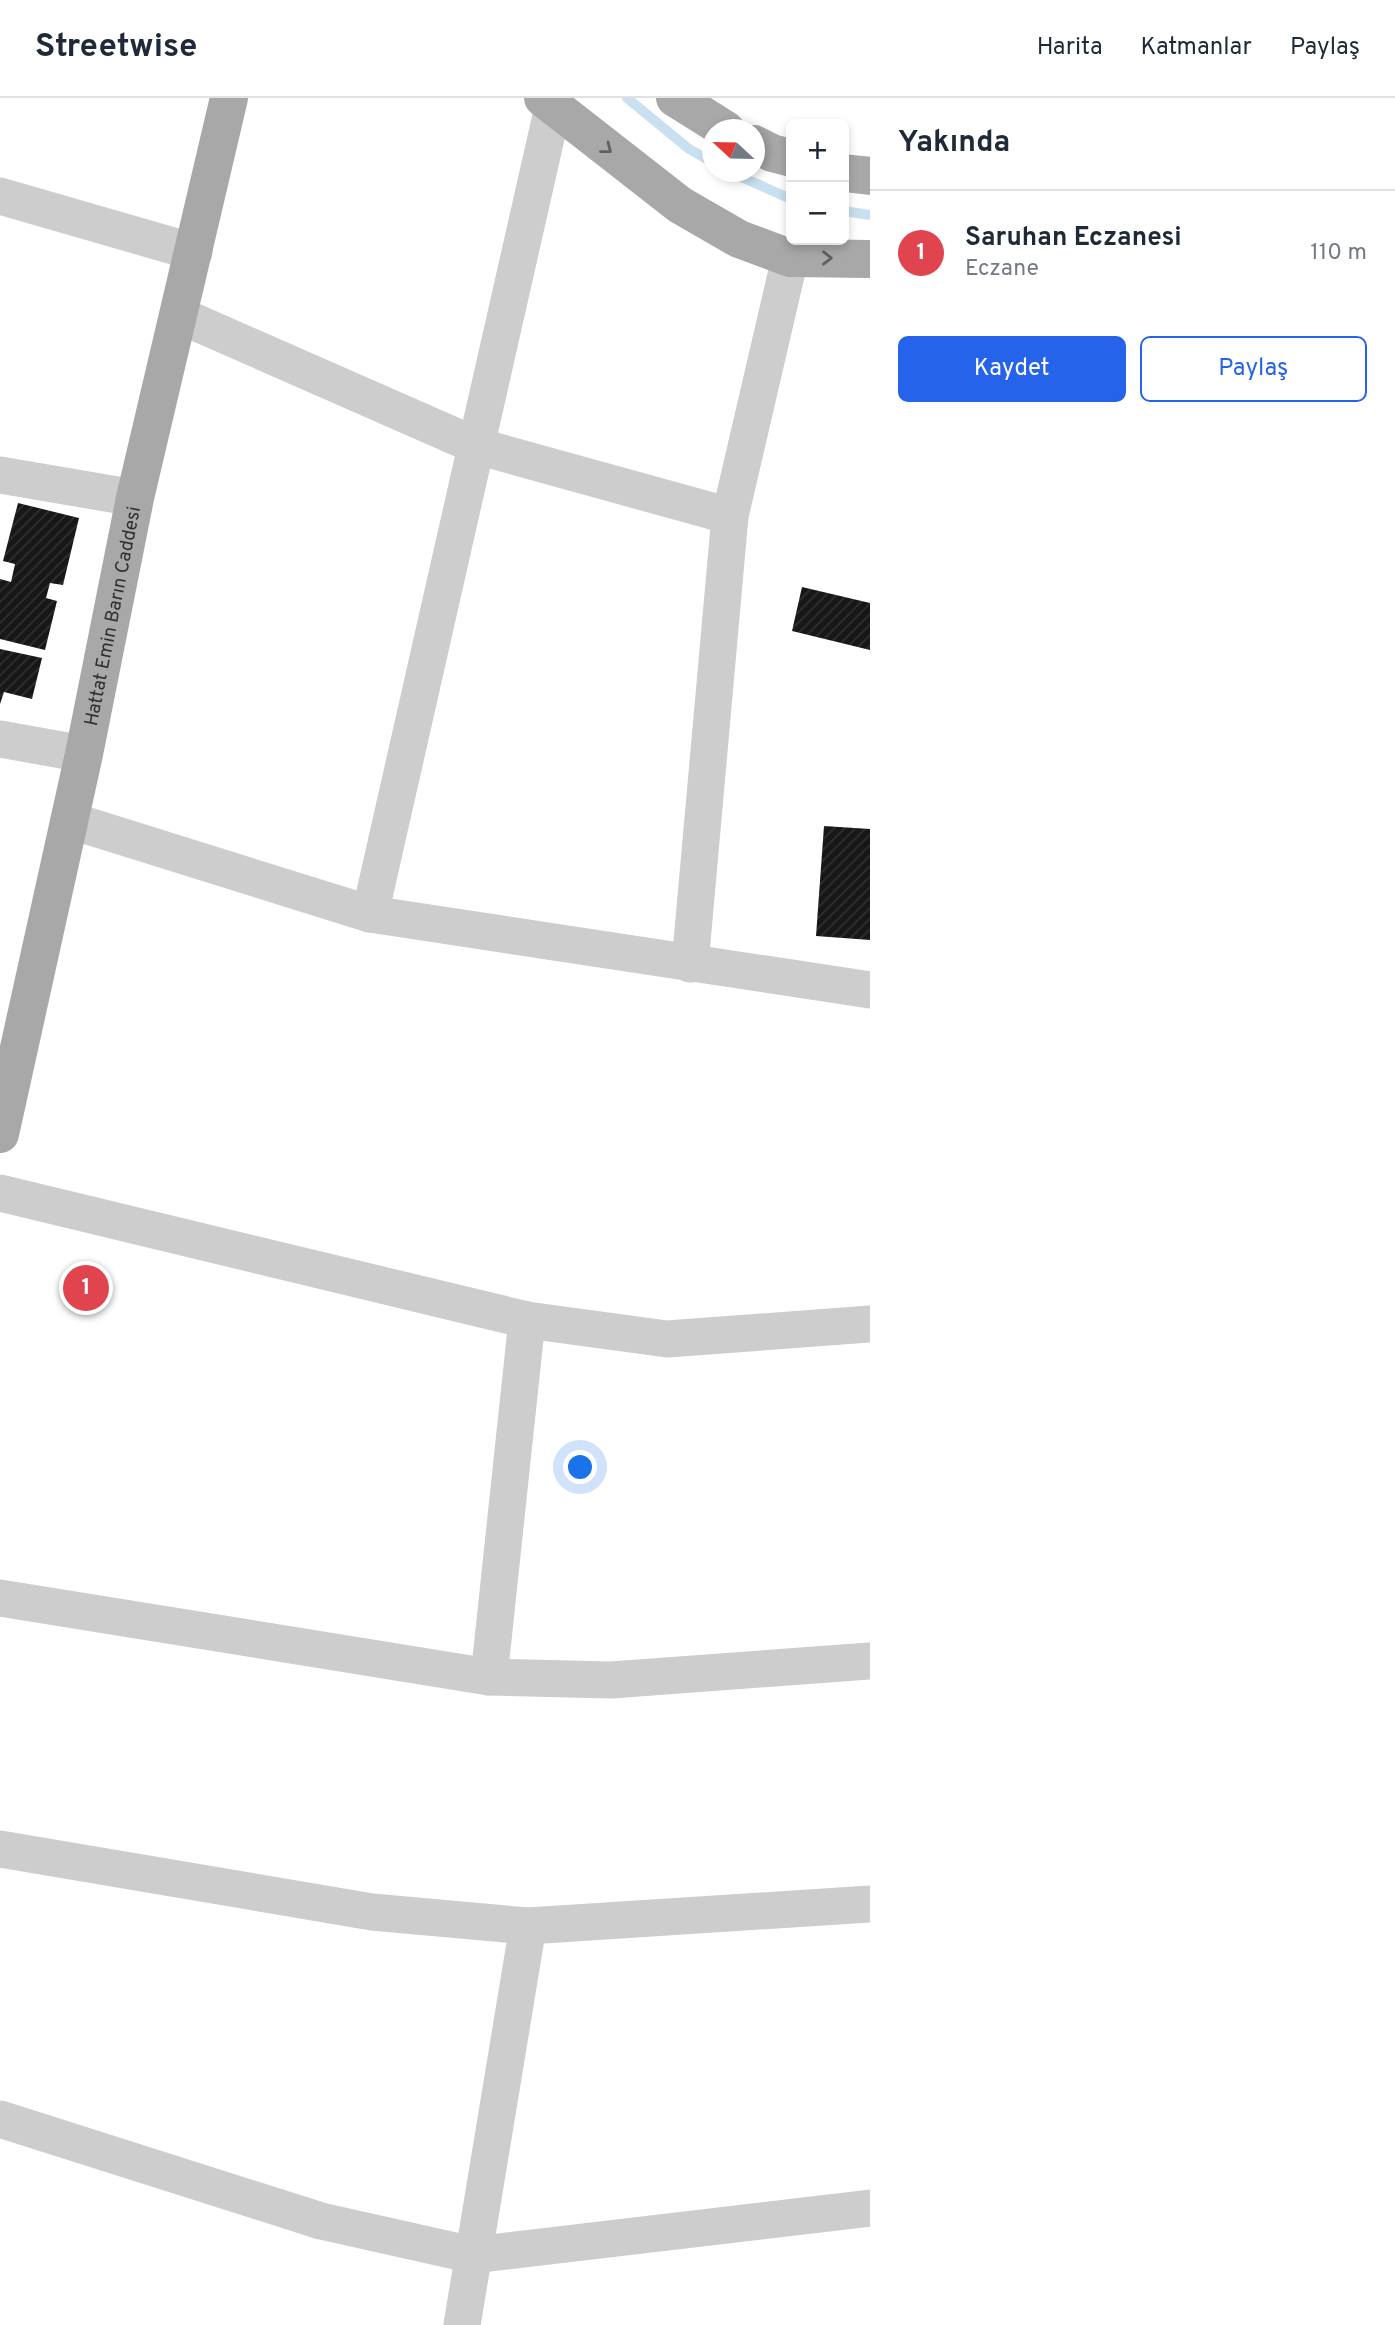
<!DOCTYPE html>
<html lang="tr">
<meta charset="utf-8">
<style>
body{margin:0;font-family:Overpass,sans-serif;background:#f2f2f3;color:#1f2937}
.controls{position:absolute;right:21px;top:21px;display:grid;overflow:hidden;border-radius:10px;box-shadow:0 4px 10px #0003}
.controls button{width:63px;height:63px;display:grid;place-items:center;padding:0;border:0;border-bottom:2px solid #e0e1e3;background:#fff;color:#1f2937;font:35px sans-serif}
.compass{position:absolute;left:702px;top:21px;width:63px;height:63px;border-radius:50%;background:#fff;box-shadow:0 4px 10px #0003;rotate:292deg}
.you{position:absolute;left:581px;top:1370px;width:24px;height:24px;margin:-18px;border:5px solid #fff;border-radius:50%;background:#1a73e8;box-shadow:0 0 0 10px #1a73e833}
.badge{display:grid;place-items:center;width:46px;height:46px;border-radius:50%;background:#2563eb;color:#fff;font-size:23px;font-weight:700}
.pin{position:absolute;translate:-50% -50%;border:4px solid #fff;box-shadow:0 2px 7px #0006}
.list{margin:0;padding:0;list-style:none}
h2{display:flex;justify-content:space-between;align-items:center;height:91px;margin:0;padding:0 28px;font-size:30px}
h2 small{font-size:23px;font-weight:400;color:#747a83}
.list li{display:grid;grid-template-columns:46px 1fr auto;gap:21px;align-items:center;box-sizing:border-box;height:126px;padding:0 28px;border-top:2px solid #e0e1e3}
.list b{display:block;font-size:26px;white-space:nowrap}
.list p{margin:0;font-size:23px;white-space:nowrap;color:#747a83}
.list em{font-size:23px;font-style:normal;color:#747a83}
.actions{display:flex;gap:14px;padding:21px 28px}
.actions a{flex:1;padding:16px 0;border:2px solid #2563eb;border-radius:10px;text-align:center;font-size:24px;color:#2563eb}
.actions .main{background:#2563eb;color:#fff}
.map{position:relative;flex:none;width:870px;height:2227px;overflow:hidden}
header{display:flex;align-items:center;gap:42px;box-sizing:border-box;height:98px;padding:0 35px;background:#fff;border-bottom:2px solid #e0e1e3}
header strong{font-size:33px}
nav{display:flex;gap:38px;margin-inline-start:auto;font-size:24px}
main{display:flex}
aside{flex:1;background:#fff}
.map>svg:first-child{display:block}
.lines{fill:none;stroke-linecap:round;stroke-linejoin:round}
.stream{stroke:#c8e0ef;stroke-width:10}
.building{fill:url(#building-hatch)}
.minor{stroke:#cdcdcd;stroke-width:37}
.major{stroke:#a8a8a8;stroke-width:38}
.oneway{stroke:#606060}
.labels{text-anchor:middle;stroke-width:7;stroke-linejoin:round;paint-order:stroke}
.street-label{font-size:19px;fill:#303030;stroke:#fff}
</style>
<header>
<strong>Streetwise</strong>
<nav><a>Harita</a><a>Katmanlar</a><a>Paylaş</a></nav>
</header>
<main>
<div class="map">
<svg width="870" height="2227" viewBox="0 0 870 2227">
<defs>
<pattern id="building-hatch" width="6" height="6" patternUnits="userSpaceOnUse" patternTransform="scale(1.75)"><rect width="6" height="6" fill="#171717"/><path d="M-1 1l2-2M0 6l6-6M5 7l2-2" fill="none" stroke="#303030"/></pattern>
</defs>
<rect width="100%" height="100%" fill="#fff"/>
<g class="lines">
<g class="stream">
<path d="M627 0 689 51 712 64"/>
<path d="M730 74 791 101"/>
<path d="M844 113 870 117"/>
</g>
</g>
<g class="building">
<path d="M18 405 79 420 63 487 50 485 46 500 57 503 45 552 0 541V481L11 484 15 466 3 463Z"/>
<path d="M802 489 870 505V552L792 533Z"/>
<path d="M0 551 42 560 32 601 4 594 0 606Z"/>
<path d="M824 728 870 731V842L816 838Z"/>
</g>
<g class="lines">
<g class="minor">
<path d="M0 98 194 154"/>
<path d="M179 217 477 348 730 418 690 866"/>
<path d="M0 377 135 400"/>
<path d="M730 418 790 160"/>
<path d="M0 641 84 656"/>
<path d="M69 722 370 816 870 892"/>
<path d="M370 816 553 9"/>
<path d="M0 1095 527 1222 667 1241 870 1226"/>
<path d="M0 1500 489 1579 611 1582 870 1563"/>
<path d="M489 1579 527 1222"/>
<path d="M0 1751 372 1814 528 1828 870 1806"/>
<path d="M0 2021 321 2123 473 2157 870 2110"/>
<path d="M462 2227 528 1828"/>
</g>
<g class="major">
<path d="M543 0 680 107 739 141 790 160 870 161"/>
<path d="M675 0 726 32"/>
<path d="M754 46 772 55 791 60"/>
<path d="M844 75 870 78"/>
<path id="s1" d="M0 1036 84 656 135 400 229 0"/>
</g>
</g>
<defs><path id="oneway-chevron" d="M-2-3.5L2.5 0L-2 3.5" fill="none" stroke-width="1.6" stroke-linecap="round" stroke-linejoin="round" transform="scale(1.75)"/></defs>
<g class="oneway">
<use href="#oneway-chevron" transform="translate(607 51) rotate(38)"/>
<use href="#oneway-chevron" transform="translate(827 160) rotate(1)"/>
</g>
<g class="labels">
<g class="street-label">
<text dy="7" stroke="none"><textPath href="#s1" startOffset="530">Hattat Emin Barın Caddesi</textPath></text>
</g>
</g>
</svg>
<div class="controls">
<button>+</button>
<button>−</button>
</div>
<svg class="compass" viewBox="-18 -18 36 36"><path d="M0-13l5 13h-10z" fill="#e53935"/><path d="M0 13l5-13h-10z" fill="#747a83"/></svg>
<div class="you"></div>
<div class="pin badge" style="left:86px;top:1190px;background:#e0444e">1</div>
</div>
<aside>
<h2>Yakında<small></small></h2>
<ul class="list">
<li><span class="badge" style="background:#e0444e">1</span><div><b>Saruhan Eczanesi</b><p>Eczane</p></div><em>110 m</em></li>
</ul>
<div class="actions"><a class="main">Kaydet</a><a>Paylaş</a></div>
</aside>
</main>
